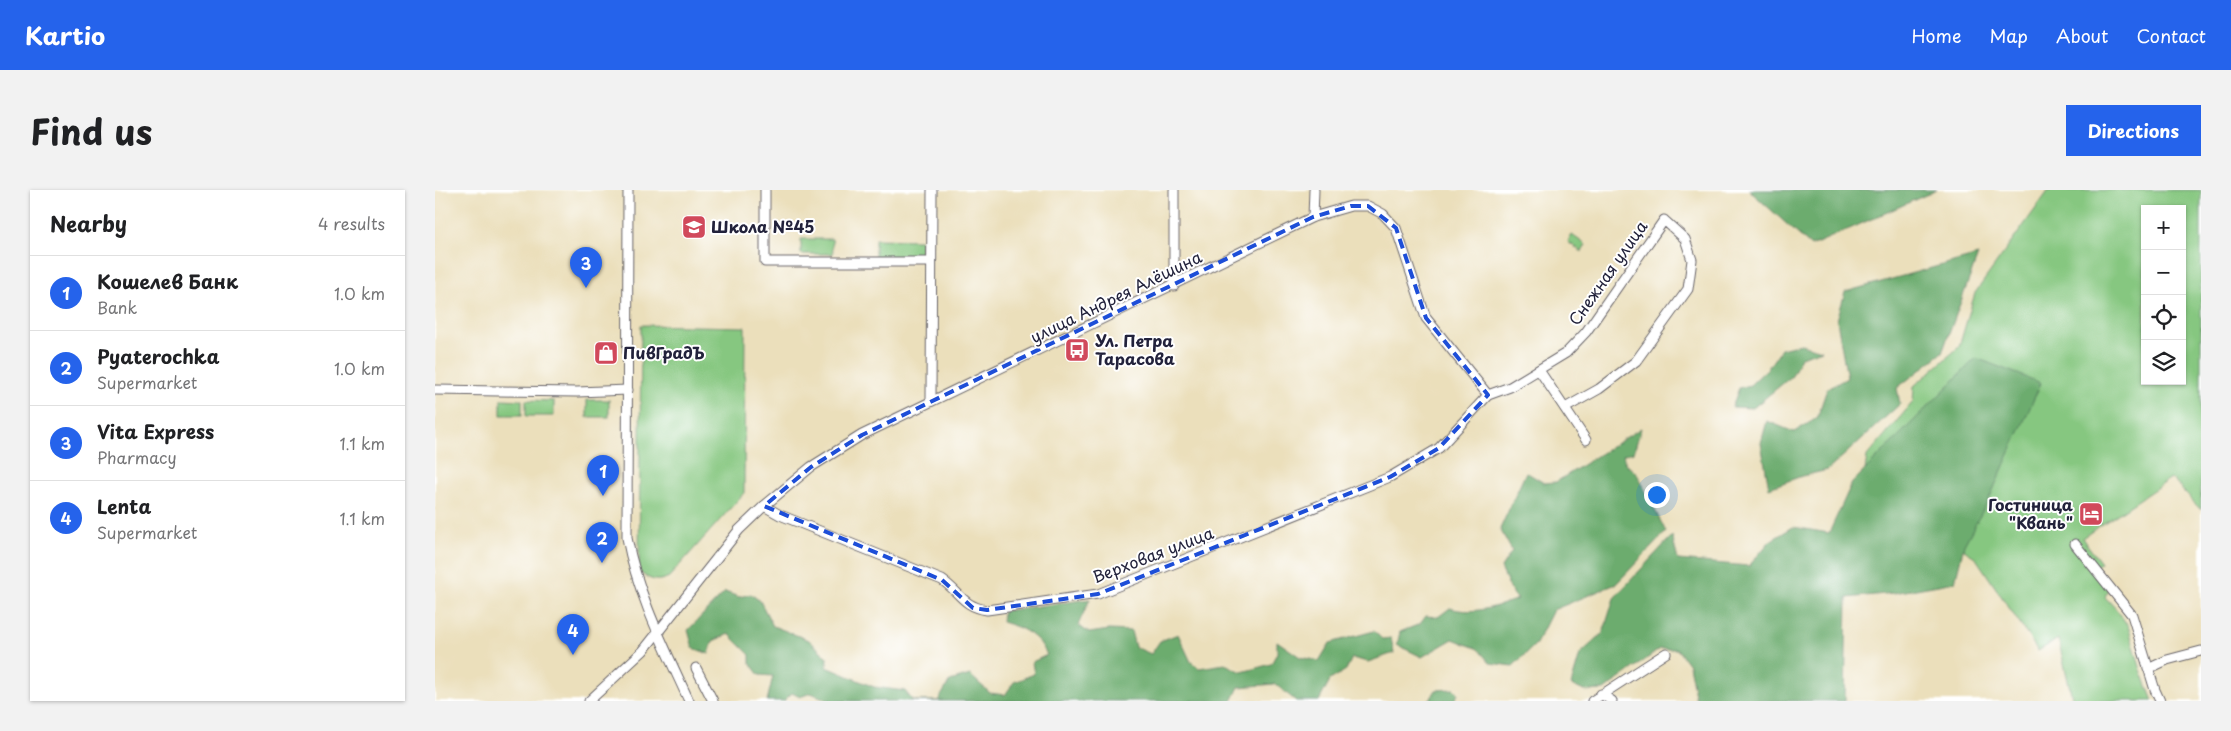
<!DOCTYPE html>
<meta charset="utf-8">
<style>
body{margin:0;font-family:"Playpen Sans",sans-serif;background:#f2f2f2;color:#202124}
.controls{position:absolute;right:15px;top:15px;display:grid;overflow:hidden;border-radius:0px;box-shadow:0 1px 4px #0004}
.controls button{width:45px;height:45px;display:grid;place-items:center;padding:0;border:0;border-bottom:1px solid #e0e0e0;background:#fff;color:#202124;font:25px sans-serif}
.you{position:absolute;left:1221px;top:304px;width:18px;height:18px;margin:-12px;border:4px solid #fff;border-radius:50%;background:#1a73e8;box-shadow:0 0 0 8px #1a73e833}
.badge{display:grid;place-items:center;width:32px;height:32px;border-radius:50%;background:#2563eb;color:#fff;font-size:16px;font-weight:700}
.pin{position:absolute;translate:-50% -41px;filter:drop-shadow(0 1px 2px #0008)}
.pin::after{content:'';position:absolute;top:26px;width:18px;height:15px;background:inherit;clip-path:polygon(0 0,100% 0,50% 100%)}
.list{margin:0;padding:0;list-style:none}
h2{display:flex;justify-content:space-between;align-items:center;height:65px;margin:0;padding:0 20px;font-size:21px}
h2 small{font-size:16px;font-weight:400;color:#757577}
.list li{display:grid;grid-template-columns:32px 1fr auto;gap:15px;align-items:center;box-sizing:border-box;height:75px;padding:0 20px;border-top:1px solid #e0e0e0}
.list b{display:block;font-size:19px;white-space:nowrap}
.list p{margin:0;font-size:16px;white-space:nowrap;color:#757577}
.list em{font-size:16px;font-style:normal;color:#757577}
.icon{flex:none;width:28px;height:28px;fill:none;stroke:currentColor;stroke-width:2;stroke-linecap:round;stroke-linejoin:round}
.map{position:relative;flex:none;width:1766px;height:511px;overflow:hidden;border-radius:0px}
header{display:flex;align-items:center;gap:30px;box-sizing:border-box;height:70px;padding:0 25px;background:#2563eb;color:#fff}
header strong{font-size:24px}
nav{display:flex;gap:28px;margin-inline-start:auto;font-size:18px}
.intro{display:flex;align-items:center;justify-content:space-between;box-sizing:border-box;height:120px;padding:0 30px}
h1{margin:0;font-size:35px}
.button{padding:12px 22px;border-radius:0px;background:#2563eb;color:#fff;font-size:18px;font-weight:700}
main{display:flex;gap:30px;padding:0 30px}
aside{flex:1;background:#fff;border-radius:0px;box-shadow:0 1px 4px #0004}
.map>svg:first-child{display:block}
.green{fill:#86c780;stroke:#54745e;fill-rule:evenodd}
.forest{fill:#6cac6e;stroke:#476754}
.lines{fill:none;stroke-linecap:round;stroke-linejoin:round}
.minor-casing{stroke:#686468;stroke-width:11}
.minor{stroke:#fff;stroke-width:9}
.marked{fill:none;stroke:#1d4ed8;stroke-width:4;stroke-dasharray:10 6;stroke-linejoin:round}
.labels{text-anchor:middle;stroke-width:4;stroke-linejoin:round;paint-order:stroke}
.poi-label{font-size:16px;font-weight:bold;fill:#22223b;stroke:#fff;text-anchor:start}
.street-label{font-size:16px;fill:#22223b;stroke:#fff}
</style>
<header>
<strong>Kartio</strong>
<nav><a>Home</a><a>Map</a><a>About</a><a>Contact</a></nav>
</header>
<div class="intro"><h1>Find us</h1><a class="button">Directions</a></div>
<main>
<aside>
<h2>Nearby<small>4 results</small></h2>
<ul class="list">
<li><span class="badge">1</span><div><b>Кошелев Банк</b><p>Bank</p></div><em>1.0 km</em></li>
<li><span class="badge">2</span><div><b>Pyaterochka</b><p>Supermarket</p></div><em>1.0 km</em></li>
<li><span class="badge">3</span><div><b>Vita Express</b><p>Pharmacy</p></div><em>1.1 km</em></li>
<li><span class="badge">4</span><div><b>Lenta</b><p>Supermarket</p></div><em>1.1 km</em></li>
</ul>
</aside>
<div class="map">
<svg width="1766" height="511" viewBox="0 0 1766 511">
<rect width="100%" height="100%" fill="#fff"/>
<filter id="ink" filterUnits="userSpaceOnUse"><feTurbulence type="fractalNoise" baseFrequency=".02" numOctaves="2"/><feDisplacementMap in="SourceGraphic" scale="10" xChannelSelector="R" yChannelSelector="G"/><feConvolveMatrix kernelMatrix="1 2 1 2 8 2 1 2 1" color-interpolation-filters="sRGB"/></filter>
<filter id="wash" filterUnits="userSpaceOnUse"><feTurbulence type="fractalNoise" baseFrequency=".0096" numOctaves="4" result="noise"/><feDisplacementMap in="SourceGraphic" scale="20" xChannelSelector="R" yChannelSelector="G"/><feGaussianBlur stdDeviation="1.12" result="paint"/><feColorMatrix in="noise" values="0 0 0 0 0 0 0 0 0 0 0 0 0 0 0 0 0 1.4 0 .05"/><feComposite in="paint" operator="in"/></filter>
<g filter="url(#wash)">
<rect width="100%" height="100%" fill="#ebdfbb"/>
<g class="green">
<path d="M1614 0H1766V320L1736 288 1647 348 1666 373 1657 380 1673 400 1670 407 1682 420 1693 436 1706 480 1718 511H1638L1623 449 1603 461 1540 367 1428 295 1432 266 1478 212 1479 196 1524 157 1540 103ZM1710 19H1747V191H1710Z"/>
<path d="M1137 45 1151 55 1147 62 1133 52Z"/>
<path d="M366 49H397L398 64H366Z"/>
<path d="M440 49 486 50V66H440Z"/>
<path d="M206 135 310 137 309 303 234 387C222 393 215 390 204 382Z"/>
<path d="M66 209 87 210V225H66Z"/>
<path d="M91 210 119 211V226H91Z"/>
<rect x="152" y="210" width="22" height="17"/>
</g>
<g class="forest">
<path d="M1314 0H1502L1376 56Z"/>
<path d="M1543 65 1507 163 1462 198 1465 214 1393 280 1367 286 1334 298 1326 253 1332 231 1359 242 1382 228 1392 199 1412 188 1402 130 1410 102Z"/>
<path d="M1366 154 1387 160 1366 167 1357 186 1318 218 1297 217 1304 198 1315 195 1333 178 1346 159Z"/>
<path d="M1541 168 1606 193 1554 309 1529 355 1520 392 1459 403 1412 408 1410 511H1261L1254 475 1242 459H1225L1169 500 1149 501 1136 495 1145 464 1168 443 1179 408 1237 346 1243 370 1314 376 1335 351 1358 337 1394 343 1417 293Z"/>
<path d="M1206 238 1199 262 1188 265 1191 274 1202 284 1231 342 1181 394 1118 420 1101 454 1078 476 1055 473 1043 459 1018 449 987 467 962 455 965 442 985 434 991 426 1003 427 1015 418C1038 425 1060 417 1083 409L1078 405 1066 378 1077 361 1065 339 1091 282 1109 293 1121 292Z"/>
<path d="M290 402 304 407 316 404 325 411 338 436 374 450 392 467V477L439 497 470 501 478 511H503L515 491 535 485 555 503 570 505 579 492 599 484 597 472 612 465C602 444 588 438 567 432L568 421 655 409 643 435 654 443 674 440 696 441 700 457 716 464 725 451 743 444 756 472 764 478 790 474 807 482 836 474 842 463V451L865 467 884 471 895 453 939 441 947 449 956 448 959 463 933 472 917 468 911 480 895 490 884 511H861L840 494 804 497 797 511H396L376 503 365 507 357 503 349 511H332L338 486 324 485 315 473V465L294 444 278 451 274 464 258 458 253 440Z"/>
<path d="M1019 499 1023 504 1019 511H994L1001 500Z"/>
</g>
</g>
<g filter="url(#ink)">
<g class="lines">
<defs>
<g id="minor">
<path d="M193 0 192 348C203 406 230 458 254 511"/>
<path d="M330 0V72H496"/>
<path d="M739 0V96"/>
<path d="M878 27 879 0"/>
<path d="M1104 180 1151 250"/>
<path d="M0 200 142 202 193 200"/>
<path d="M496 211 497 0"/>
<path d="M329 316 345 325 507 390C526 403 527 416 552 420L663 404 955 287 1004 258 1053 205 1075 197 1131 163 1151 142 1229 30 1250 49 1257 70 1253 99 1201 171 1164 199 1130 218"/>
<path d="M1640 354 1697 425 1720 500 1725 511"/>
<path d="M261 478 278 511"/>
<path d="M1713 479 1732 470 1766 461"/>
<path d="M1166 504 1177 511"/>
<path d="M154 511 208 461 304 340 329 316 376 277 427 245 878 27 916 16H933L948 24 961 38 991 128 1053 205"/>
<path d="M1157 511 1231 463"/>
</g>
</defs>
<use href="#minor" class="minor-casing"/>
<use href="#minor" class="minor"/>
</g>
</g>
<path class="marked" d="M916 16H933L961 38 991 128 1053 205 1004 258 955 287 663 404 552 420 538 418 507 390 329 316 376 277 427 245 878 27Z"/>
<defs>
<symbol id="school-square" viewBox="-11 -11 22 22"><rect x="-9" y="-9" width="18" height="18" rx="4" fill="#d1495b" stroke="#fff"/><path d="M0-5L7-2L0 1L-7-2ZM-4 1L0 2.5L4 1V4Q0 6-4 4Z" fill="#fff"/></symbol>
<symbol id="bus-square" viewBox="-11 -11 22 22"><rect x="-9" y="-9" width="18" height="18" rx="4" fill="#d1495b" stroke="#fff"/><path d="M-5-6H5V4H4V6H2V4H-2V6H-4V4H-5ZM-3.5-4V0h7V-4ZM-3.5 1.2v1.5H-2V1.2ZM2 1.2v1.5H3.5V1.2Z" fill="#fff"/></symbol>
<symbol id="shop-square" viewBox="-11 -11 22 22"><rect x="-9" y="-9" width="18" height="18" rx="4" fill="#d1495b" stroke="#fff"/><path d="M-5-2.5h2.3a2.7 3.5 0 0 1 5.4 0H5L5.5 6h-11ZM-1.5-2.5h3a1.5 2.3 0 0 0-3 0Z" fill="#fff"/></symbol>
<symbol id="hotel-square" viewBox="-11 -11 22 22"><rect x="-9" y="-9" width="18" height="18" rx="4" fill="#d1495b" stroke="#fff"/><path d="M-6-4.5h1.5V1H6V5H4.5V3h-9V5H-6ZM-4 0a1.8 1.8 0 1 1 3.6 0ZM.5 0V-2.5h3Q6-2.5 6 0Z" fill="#fff"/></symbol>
</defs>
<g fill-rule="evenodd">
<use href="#school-square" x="245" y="23" width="28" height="28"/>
<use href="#bus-square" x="628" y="146" width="28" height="28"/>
<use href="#shop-square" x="157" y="149" width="28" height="28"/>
<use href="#hotel-square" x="1642" y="310" width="28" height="28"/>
</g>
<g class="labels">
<g class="poi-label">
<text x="276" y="43">Школа №45</text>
<text x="660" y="157">Ул. Петра<tspan x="660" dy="18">Тарасова</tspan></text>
<text x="188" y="169">ПивГрадЪ</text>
<text x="1638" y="321" text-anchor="end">Гостиница<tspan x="1638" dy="18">"Квань"</tspan></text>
</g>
<g class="street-label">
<text transform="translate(1173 83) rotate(-55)" y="6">Снежная улица</text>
<text transform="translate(681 107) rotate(-26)" y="6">улица Андрея Алёшина</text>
<text transform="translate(718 365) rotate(-21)" y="6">Верховая улица</text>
</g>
</g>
</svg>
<div class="controls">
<button>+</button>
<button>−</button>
<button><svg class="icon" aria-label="locate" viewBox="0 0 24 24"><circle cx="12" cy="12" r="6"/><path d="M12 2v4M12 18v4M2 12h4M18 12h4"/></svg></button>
<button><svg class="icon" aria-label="layers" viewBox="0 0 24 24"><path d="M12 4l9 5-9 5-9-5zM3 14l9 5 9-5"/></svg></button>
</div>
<div class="you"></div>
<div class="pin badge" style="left:168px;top:306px">1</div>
<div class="pin badge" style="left:167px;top:373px">2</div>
<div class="pin badge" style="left:151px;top:98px">3</div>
<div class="pin badge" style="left:138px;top:465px">4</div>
</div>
</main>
